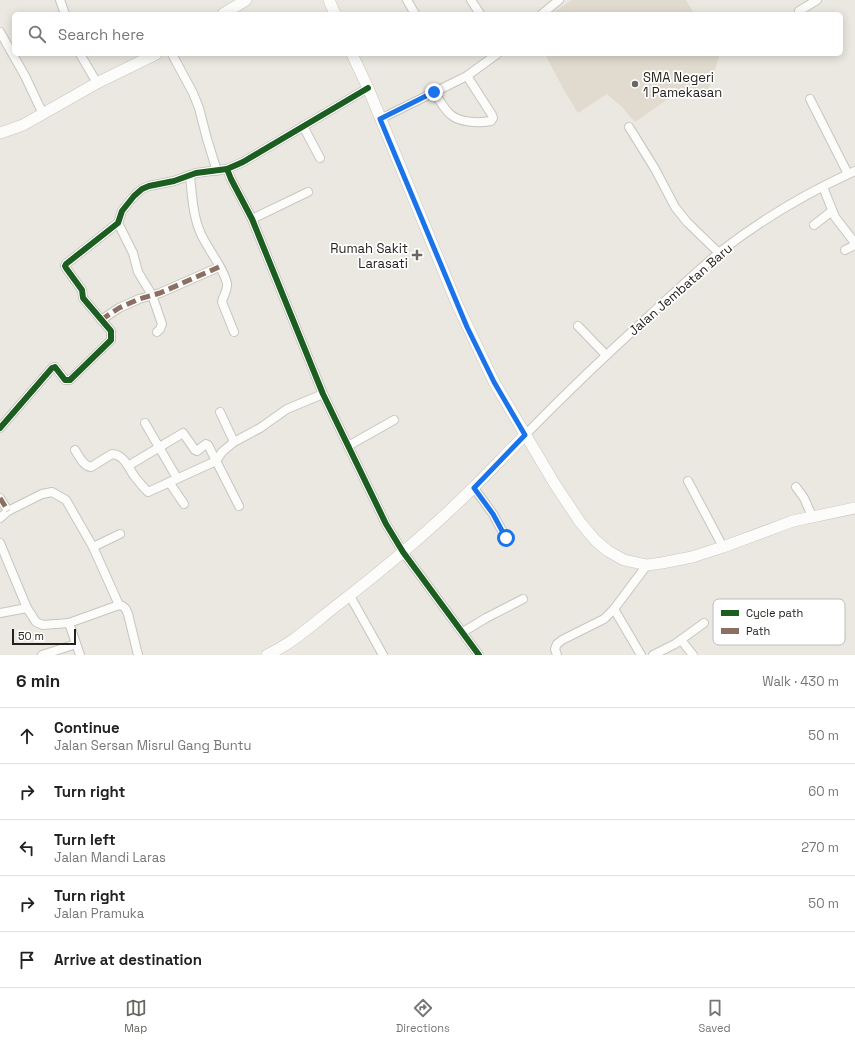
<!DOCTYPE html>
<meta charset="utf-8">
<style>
body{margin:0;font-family:"Space Grotesk",sans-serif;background:#f6f6f6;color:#222}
.scale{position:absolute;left:12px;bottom:10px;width:64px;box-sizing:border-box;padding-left:4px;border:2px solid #24221d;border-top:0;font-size:11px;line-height:14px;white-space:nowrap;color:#24221d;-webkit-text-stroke:3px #fff;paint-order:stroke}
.stop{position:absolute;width:12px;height:12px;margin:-9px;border:3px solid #1a73e8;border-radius:50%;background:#fff}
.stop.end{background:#1a73e8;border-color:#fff;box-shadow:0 1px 4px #0008}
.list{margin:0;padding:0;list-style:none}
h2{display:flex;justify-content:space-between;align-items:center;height:52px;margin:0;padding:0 16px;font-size:17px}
h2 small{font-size:13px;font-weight:400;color:#767676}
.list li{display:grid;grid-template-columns:26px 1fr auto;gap:12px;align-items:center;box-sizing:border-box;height:56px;padding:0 16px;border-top:1px solid #e0e0e0}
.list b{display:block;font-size:15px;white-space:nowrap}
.list p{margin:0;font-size:13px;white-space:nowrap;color:#767676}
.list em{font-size:13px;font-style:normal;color:#767676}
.icon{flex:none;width:22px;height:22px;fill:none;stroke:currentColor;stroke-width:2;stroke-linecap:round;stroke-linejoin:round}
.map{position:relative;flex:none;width:855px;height:655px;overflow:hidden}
.search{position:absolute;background:#fff;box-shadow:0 2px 10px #0003;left:12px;right:12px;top:12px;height:44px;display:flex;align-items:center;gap:10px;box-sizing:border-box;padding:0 14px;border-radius:6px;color:#767676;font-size:15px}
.sheet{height:332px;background:#fff}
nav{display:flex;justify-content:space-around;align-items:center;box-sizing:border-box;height:56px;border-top:1px solid #e0e0e0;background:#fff;font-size:11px;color:#767676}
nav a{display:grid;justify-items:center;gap:2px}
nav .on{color:#6a6762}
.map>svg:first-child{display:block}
.built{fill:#e0dbce}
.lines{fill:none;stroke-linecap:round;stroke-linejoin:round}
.minor-casing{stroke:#c7c5bf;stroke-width:10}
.secondary-casing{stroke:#c7c5bf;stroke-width:12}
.minor{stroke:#fcfcfa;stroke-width:8}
.secondary{stroke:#fcfcfa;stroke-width:11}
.quiet{stroke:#8d6e63;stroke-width:5;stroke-dasharray:10 5;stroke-linecap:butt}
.cycleway-casing{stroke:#fff;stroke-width:8}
.cycleway{stroke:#1b5e20;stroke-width:6}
.route{stroke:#1a73e8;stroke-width:5}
.poi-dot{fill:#6a6762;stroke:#fff;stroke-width:1.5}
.labels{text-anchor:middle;stroke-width:3.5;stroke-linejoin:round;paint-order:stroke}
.poi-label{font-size:13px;fill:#24221d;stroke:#fff;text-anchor:start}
.street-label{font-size:13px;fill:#24221d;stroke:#fff}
.key{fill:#fff;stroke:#bdbdbb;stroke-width:1}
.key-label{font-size:11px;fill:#24221d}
</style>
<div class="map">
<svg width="855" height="655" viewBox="0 0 855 655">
<rect width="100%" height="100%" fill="#ebe8e1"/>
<g class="built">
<path d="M572 0H686L694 14H551Z"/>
<path d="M545 54H720L707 93 690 98H669L635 122 622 107 607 94 578 113 565 92Z"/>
</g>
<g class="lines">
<defs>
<g id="minor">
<path d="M60 0 65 14"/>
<path d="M407 0 415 14"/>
<path d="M471 0 480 14"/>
<path d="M799 11 817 0"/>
<path d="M542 14 559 0"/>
<path d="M0 32 25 76 43 114"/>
<path d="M80 54 97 83"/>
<path d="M172 54 193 93 199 108 207 139 217 171"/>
<path d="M368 88 243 162 227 169 231 179 252 219 323 394 386 524 403 552 479 655"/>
<path d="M434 92C439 99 444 109 451 115 461 123 479 123 491 121L493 118 492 115 467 76"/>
<path d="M810 99 848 174"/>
<path d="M380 119 467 76 497 54"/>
<path d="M303 126 320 158"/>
<path d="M629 127 655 169 675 207 687 222 719 253"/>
<path d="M190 176C192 195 193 217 201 234 207 248 225 270 227 284 228 291 223 295 222 302L234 332"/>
<path d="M823 187 835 217 855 243"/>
<path d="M252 219 308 192"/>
<path d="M118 223 133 253 138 272 152 295 162 324 160 329 157 332"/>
<path d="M814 225 832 211"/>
<path d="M845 250 855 245"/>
<path d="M101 320 119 308 139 299 160 293 219 267"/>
<path d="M578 326 606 355"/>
<path d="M220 412 234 442"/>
<path d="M145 423 177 478"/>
<path d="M0 428 52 368 55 367 65 380H70L111 340V331L83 298 82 290 66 268 65 266 66 264 118 223 122 211 134 196 142 189 149 186 174 181 196 173 227 169"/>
<path d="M525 435C565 394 607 354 650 315 673 294 696 272 720 252 761 220 808 192 855 171"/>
<path d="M348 446 394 420"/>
<path d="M75 450C79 456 83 466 91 467L112 454C125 455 128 468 135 477 139 482 143 487 148 492L216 461 222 452 234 442 260 428 287 409 323 394"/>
<path d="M128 466 183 433 195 450 197 451 206 444 208 445 239 506"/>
<path d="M688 481 723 547"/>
<path d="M169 482 184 504"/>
<path d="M796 487 804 498 812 516"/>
<path d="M474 488 493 514 506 538"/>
<path d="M0 498 8 511"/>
<path d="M0 518 8 511 42 494 52 492 66 500 93 547 119 605"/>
<path d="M0 543 27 608 36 622 43 625 69 623 119 605C125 606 126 609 128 614L138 655"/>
<path d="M93 547 120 534"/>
<path d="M350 596 383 655"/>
<path d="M614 609 641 655"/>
<path d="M0 613 27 608"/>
<path d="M69 623 80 655"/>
<path d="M463 632 486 618 523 599"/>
<path d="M681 640 693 655"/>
<path d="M42 655 76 644"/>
<path d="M557 655 555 649 557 644 562 640 604 619 614 609 647 565"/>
<path d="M653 655 675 644 704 623"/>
</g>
<g id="secondary">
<path d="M329 0 335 14"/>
<path d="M223 14 246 0"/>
<path d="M352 54 368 88 457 304 494 382 556 486 580 522 595 540 608 551 624 560 647 565 662 563 692 557 723 547 793 521 855 508"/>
<path d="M0 133 23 125 97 83 156 54"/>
<path d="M267 655C293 643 314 623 336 606 384 569 431 530 474 487 491 470 508 452 525 435"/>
</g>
</defs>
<use href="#minor" class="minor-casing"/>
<use href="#secondary" class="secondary-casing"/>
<use href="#minor" class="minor"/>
<use href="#secondary" class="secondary"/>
<g class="quiet">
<path d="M101 320 119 308 139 299 160 293 219 267"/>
<path d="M0 498 8 511"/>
</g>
<defs>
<g id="cycleway">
<path d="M368 88 243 162 227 169 231 179 252 219 323 394 386 524 403 552 479 655"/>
<path d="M0 428 52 368 55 367 65 380H70L111 340V331L83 298 82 290 66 268 65 266 66 264 118 223 122 211 134 196 142 189 149 186 174 181 196 173 227 169"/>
</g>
</defs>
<use href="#cycleway" class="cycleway-casing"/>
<use href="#cycleway" class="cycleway"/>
</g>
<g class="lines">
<path class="route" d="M434 92 380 119 467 327 494 382 525 435 474 488 493 514 506 538"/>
</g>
<g class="poi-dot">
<circle cx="635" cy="84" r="4"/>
<path d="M415 249h4v4h4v4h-4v4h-4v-4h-4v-4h4z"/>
</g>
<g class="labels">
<g class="poi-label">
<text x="643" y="82">SMA Negeri<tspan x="643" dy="15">1 Pamekasan</tspan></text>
<text x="408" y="253" text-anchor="end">Rumah Sakit<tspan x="408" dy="15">Larasati</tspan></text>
</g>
<g class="street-label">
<text transform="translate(680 289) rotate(-41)" y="5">Jalan Jembatan Baru</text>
</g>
</g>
<rect x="713" y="599" width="132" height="46" rx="6" class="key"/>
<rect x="721" y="610" width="18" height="6" fill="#1b5e20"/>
<rect x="721" y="628" width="18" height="6" fill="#8d6e63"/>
<g class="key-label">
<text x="746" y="617">Cycle path</text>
<text x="746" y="635">Path</text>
</g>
</svg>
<div class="scale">50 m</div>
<div class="stop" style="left:506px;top:538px"></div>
<div class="stop end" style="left:434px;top:92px"></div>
<div class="search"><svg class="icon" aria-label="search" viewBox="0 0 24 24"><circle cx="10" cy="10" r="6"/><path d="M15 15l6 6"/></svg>Search here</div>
</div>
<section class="sheet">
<h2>6 min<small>Walk · 430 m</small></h2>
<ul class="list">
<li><svg class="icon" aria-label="ahead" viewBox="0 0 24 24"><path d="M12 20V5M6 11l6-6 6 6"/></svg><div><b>Continue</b><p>Jalan Sersan Misrul Gang Buntu</p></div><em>50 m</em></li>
<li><svg class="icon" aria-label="right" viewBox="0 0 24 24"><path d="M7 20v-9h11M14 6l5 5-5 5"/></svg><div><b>Turn right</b></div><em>60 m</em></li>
<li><svg class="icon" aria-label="left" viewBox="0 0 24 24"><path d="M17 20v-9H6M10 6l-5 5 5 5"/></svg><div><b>Turn left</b><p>Jalan Mandi Laras</p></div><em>270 m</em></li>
<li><svg class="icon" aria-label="right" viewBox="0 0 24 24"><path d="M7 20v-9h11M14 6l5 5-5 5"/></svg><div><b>Turn right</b><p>Jalan Pramuka</p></div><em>50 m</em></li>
<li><svg class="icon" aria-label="arrive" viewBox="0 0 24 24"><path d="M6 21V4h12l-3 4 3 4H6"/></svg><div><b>Arrive at destination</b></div></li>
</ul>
</section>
<nav>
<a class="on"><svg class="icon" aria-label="map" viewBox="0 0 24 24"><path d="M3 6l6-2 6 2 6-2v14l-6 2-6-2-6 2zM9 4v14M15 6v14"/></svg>Map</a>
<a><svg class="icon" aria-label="directions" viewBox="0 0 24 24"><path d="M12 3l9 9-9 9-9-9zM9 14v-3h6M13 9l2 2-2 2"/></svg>Directions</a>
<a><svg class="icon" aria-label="saved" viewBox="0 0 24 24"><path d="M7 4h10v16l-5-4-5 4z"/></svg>Saved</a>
</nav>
